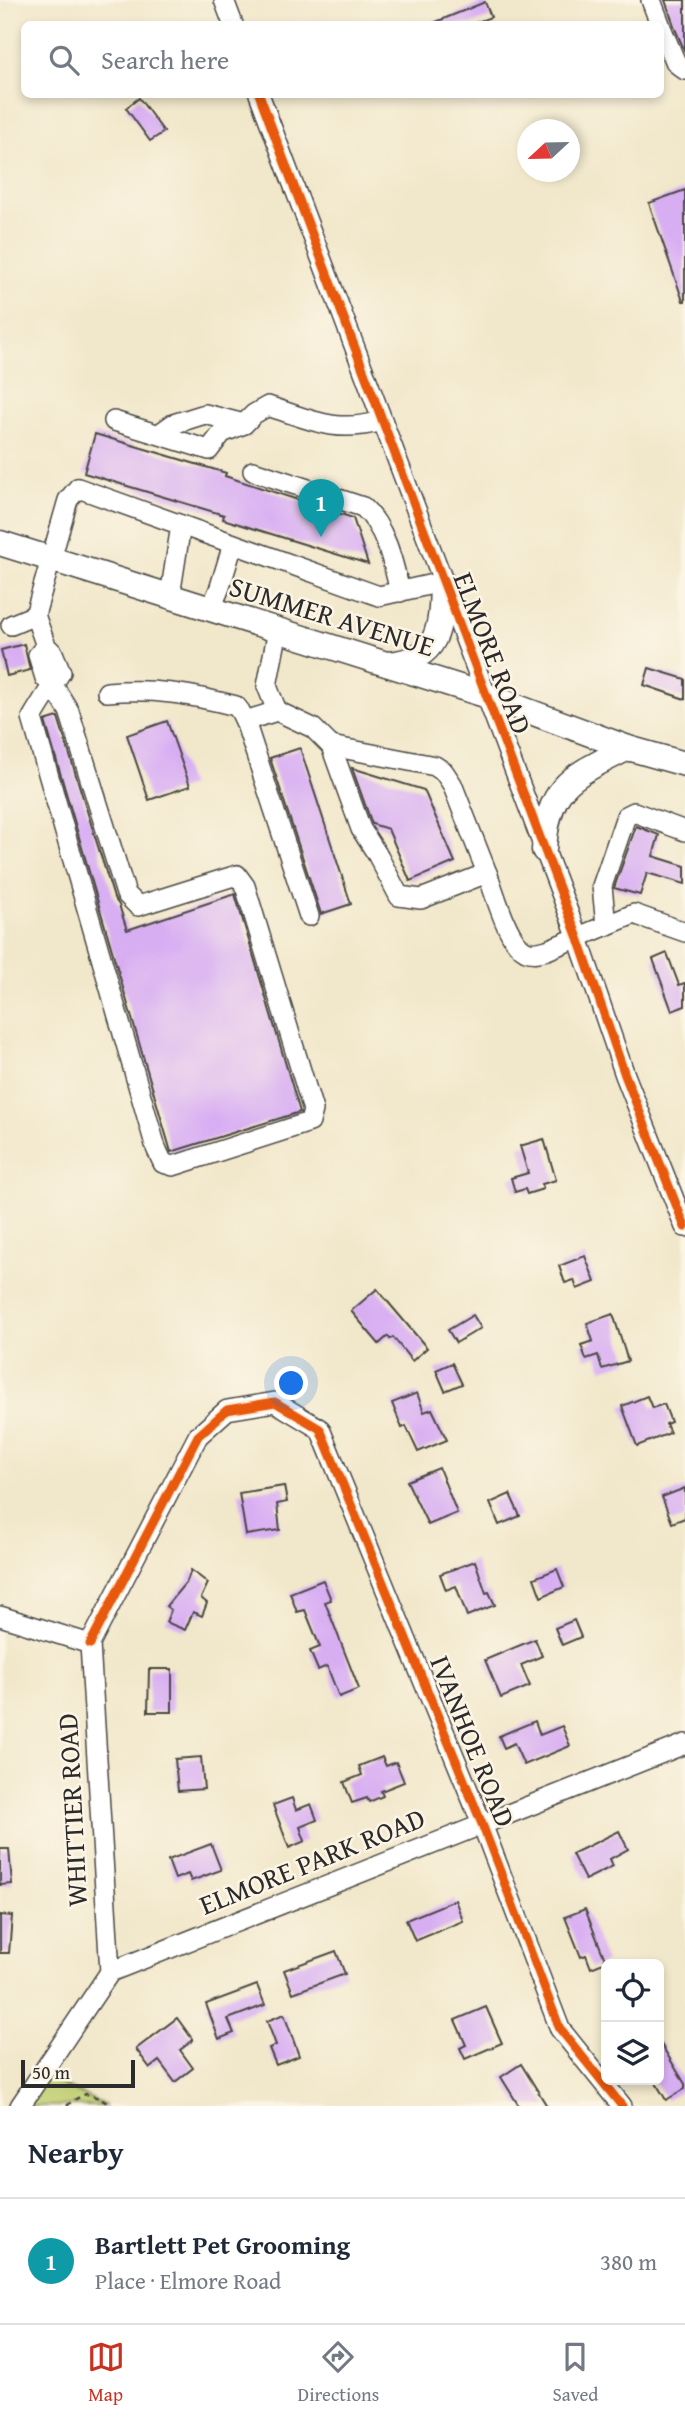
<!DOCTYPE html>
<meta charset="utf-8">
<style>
body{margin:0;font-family:"Gentium Book Plus",serif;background:#f6f6f7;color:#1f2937}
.controls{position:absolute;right:21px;bottom:21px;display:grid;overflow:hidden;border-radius:10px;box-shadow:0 4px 10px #0003}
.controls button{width:63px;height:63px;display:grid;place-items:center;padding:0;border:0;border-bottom:2px solid #e0e1e3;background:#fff;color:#1f2937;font:35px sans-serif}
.compass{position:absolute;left:517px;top:119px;width:63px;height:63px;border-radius:50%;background:#fff;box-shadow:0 4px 10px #0003;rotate:248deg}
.scale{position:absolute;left:21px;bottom:18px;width:114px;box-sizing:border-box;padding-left:7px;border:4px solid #2b2b2b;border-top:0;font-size:19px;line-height:24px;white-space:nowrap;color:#2b2b2b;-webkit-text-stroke:5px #fcf5e5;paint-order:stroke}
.you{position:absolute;left:292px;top:1384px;width:24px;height:24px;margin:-18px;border:5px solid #fff;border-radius:50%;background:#1a73e8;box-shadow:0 0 0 10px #1a73e833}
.badge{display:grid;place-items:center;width:46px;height:46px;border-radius:50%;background:#c8321e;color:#fff;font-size:23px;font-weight:700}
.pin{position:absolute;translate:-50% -58px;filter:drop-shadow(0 2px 4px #0008)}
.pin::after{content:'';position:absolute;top:37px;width:24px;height:21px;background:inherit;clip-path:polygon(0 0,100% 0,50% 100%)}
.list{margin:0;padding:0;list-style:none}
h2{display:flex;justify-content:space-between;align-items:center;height:91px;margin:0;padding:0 28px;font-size:30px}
h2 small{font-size:23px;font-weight:400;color:#747a83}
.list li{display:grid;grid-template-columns:46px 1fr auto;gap:21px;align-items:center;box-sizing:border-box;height:126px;padding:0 28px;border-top:2px solid #e0e1e3}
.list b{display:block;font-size:26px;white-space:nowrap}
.list p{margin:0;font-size:23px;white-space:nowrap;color:#747a83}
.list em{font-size:23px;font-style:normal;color:#747a83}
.icon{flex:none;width:38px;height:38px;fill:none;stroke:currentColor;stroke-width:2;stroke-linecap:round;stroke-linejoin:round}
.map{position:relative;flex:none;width:685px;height:2106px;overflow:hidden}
.search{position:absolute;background:#fff;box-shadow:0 4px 10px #0003;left:21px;right:21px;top:21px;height:77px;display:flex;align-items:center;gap:18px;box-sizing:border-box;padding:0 24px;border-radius:10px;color:#747a83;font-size:26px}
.sheet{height:217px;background:#fff}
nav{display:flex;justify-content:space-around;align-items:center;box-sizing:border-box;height:98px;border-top:2px solid #e0e1e3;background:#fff;font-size:19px;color:#747a83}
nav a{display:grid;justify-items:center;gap:4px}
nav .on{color:#c8321e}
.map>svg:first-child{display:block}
.green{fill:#c0ce71;stroke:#767c4e;stroke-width:2}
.building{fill:#d8aef3}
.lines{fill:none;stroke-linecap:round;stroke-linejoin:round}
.minor-casing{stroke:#494743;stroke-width:22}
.major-casing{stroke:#494743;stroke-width:27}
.path{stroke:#494743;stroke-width:2.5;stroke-dasharray:5 5;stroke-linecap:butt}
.minor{stroke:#fff;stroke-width:19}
.major{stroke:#fff;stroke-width:24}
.cycleway-casing{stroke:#fcf5e5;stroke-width:13}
.cycleway{stroke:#e8590c;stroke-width:9}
.labels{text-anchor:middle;stroke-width:5;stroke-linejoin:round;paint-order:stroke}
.street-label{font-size:28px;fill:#2b2b2b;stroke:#fcf5e5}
</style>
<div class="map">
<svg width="685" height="2106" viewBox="0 0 685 2106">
<rect width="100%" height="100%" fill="#fcf5e5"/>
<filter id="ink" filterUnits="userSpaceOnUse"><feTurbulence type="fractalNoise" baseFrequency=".0143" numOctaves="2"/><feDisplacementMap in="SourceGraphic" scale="14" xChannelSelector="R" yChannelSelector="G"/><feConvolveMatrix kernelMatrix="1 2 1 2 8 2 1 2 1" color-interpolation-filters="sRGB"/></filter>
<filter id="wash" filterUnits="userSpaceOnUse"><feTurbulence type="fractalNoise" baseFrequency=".00686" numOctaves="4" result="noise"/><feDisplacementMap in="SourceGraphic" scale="28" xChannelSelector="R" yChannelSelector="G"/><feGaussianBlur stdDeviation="1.57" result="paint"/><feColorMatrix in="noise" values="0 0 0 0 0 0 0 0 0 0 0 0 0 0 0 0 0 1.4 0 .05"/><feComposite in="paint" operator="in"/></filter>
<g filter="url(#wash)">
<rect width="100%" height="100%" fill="#f1e7ca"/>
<path class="green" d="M41 2075 106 2106H20Z"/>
<g id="blocks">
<g class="building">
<path d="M665 0H685V52L676 31Z"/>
<path d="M485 2 491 17 472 24H431Z"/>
<path d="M139 98 164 132 150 141 126 108Z"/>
<path d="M685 190V301H683L649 203Z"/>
<path d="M95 434 226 473 225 476 353 518 368 564 223 519 224 515 84 473Z"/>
<path d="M24 644 30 670 7 676 1 650Z"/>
<path d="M649 668 685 679V699L644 685Z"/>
<path d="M58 717 114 898 119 905 127 930 235 894 300 1112 171 1152 45 721Z"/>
<path d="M167 721 190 786 149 800 127 735Z"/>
<path d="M300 748 351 904 321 914 270 758Z"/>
<path d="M352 768 424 790 455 862 410 881 388 829 372 824Z"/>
<path d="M636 826 659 835 653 856 685 866V884L647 873 640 895 614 888Z"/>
<path d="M667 953 679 985 685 983V1006L672 1011 653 959Z"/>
<path d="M544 1139 556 1180 542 1184 543 1189 527 1194 525 1189 515 1192 511 1178 528 1173 520 1146Z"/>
<path d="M585 1256 595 1282 577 1289 574 1280 565 1283 559 1266Z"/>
<path d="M377 1289 427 1348 412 1361 393 1337 390 1339 388 1336 379 1344 351 1311Z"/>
<path d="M613 1314 628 1361 602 1369 598 1355 586 1359 581 1345 593 1341 587 1323Z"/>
<path d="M473 1315 481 1328 456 1343 448 1330Z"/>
<path d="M452 1363 462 1384 445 1391 436 1370Z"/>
<path d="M417 1393 424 1412 432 1409 447 1440 418 1452 406 1426 402 1428 392 1403Z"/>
<path d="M647 1396 652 1408 664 1404 671 1422 666 1424 670 1433 637 1446 622 1406Z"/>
<path d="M439 1468 457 1513 428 1525 407 1481Z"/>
<path d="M284 1486 287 1502 277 1504 280 1530 246 1535 239 1493Z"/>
<path d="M685 1488V1518L672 1523 662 1497Z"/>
<path d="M510 1494 520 1516 499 1525 490 1503Z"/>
<path d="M475 1561 486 1593 489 1592 495 1605 467 1616 456 1586 446 1590 440 1574Z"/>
<path d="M557 1569 564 1587 541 1597 534 1578Z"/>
<path d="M191 1570 208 1583 201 1598 207 1603 202 1616 193 1612 185 1630 166 1622 171 1610 166 1606 187 1581Z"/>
<path d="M323 1580 331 1600 325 1602 359 1689 339 1697 327 1666 318 1670 310 1651 320 1647 305 1610 297 1612 290 1593Z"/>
<path d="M574 1620 581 1637 562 1645 555 1628Z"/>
<path d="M535 1639 542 1656 521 1665 530 1686 501 1698 485 1660Z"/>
<path d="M149 1669H172V1712H148Z"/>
<path d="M535 1721 540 1735 562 1726 570 1746 524 1765 514 1743 504 1748 499 1736Z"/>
<path d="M201 1757 204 1789 178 1791 175 1759Z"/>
<path d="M382 1757 386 1766 396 1762 404 1782 381 1791 383 1796 369 1802 367 1798 352 1803 344 1782 362 1775 359 1766Z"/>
<path d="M292 1798 296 1810 311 1804 317 1820 300 1827 305 1841 289 1848 273 1805Z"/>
<path d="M619 1831 628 1849 610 1859 613 1866 585 1880 572 1854Z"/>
<path d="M211 1844 221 1870 191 1881 188 1874 175 1879 168 1860Z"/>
<path d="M0 1849H9L12 1884 0 1885Z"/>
<path d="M455 1900 463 1921 415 1941 406 1920Z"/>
<path d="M585 1909 606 1962 591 1968 586 1955 581 1957 565 1917Z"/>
<path d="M0 1915 12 1916 9 1953H0Z"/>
<path d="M336 1951 345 1974 293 1993 284 1970Z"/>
<path d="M257 1985 265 2005 228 2019 234 2033 219 2039 206 2004Z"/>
<path d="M486 2007 502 2043 465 2059 460 2048 466 2045 455 2020Z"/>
<path d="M284 2014 299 2056 276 2065 269 2048 276 2045 267 2021Z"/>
<path d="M177 2018 193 2040 180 2050 193 2068 175 2082 159 2061 150 2068 136 2049Z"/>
<path d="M659 2041 685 2084V2089L666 2100 654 2080H659Z"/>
<path d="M521 2064 547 2106H519L501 2077Z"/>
</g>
</g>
</g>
<g filter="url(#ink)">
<use href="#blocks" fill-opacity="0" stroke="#494743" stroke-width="2"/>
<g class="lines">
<defs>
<g id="minor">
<path d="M224 0 233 24"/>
<path d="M651 0 660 24"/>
<path d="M660 25 676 63 685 70"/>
<path d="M259 94 578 938 625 1075 685 1227"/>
<path d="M114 421 209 450 222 433 244 424 254 414 268 406C311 420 336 434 382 421"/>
<path d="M159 434 173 424 205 414 244 424"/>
<path d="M253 471 363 507C386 528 393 562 400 592"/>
<path d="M170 596 181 525"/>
<path d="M211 609 220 587 233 544"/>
<path d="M35 615 46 646 53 653 61 672C51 688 41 702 32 718L156 1148 163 1163 173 1166 310 1122 313 1110 245 886 237 875 138 906 126 894 69 711 53 685 45 678 38 655 46 646"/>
<path d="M11 625 35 615 68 500 78 488 379 596 442 582"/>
<path d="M278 630 267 686 277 711 313 728 331 746 361 829 377 854 399 896 421 899 487 873C495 892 507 942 526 951 533 954 540 952 547 950L634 914 685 932"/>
<path d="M107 692C155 688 189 694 236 706L240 711 245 721"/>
<path d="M277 711 245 721 309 916"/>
<path d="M331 746 435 766 444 772 452 784 487 873"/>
<path d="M606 926 602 886 626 816 634 812 685 831"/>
<path d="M0 1616 90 1644"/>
<path d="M90 1644 198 1436 227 1410 275 1402 320 1429 482 1824 560 2029 622 2106"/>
<path d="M90 1644 110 1972"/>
<path d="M20 2106 110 1972 685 1744"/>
</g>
<g id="major">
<path d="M0 543 485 695 628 748 685 764"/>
<path d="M387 664C441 660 441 626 442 582"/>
<path d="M544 850C548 783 573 776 628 748"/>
</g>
</defs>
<use href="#minor" class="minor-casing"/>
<use href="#major" class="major-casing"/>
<path class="path" d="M67 2106 72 2101 86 2094 99 2098 112 2106"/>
<use href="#minor" class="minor"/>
<use href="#major" class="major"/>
<defs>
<g id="cycleway">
<path d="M259 94 578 938 625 1075 685 1227"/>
<path d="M90 1644 198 1436 227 1410 275 1402 320 1429 482 1824 560 2029 622 2106"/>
</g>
</defs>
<use href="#cycleway" class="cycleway-casing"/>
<use href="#cycleway" class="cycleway"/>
</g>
</g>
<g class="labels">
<g class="street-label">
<text transform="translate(332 616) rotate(17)" y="10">SUMMER AVENUE</text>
<text transform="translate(493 653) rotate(69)" y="10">ELMORE ROAD</text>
<text transform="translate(473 1741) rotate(68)" y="10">IVANHOE ROAD</text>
<text transform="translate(72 1810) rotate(-93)" y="10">WHITTIER ROAD</text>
<text transform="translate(312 1861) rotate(-22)" y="10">ELMORE PARK ROAD</text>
</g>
</g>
</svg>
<div class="controls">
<button><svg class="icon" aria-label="locate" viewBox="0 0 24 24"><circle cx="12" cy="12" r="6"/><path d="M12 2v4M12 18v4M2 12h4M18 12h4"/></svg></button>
<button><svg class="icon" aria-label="layers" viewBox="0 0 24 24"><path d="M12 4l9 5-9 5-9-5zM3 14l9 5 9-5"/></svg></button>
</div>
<svg class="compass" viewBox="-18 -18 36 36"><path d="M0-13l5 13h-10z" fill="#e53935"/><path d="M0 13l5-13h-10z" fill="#747a83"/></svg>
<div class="scale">50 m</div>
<div class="you"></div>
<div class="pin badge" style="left:321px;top:537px;background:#0f9aa8">1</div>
<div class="search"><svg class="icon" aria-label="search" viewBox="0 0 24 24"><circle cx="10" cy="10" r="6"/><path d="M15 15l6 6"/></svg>Search here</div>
</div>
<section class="sheet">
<h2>Nearby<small></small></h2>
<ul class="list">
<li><span class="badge" style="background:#0f9aa8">1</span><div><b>Bartlett Pet Grooming</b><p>Place · Elmore Road</p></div><em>380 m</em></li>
</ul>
</section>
<nav>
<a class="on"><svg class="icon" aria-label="map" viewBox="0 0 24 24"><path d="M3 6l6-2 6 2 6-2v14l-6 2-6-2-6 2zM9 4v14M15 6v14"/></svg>Map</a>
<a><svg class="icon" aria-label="directions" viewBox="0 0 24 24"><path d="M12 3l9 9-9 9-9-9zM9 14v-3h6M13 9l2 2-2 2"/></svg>Directions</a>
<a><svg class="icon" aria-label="saved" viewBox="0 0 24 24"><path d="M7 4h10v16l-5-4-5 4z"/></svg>Saved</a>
</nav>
